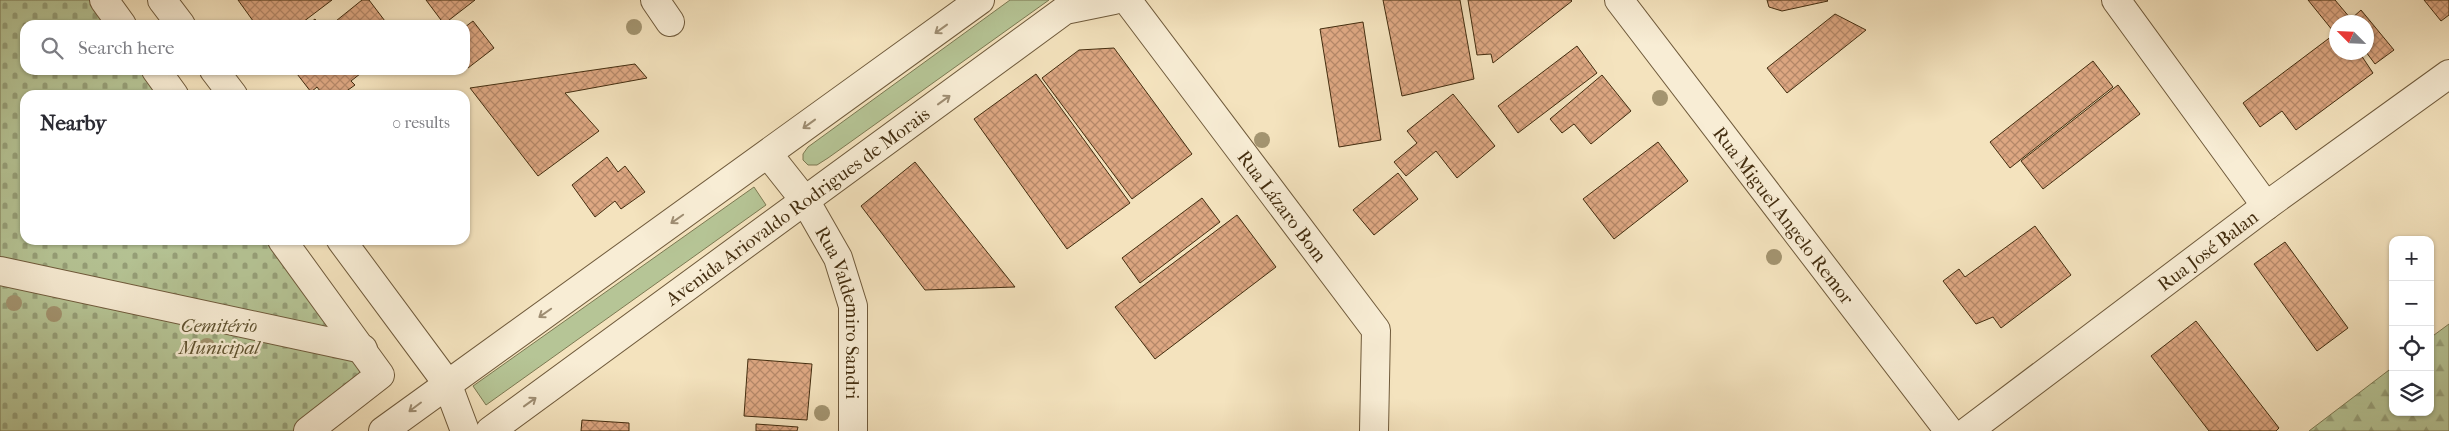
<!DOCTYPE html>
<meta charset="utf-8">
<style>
body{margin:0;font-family:"IM FELL French Canon",serif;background:#f2f2f3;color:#2b2b33}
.controls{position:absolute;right:15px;bottom:15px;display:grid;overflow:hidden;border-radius:10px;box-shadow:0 1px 4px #0004}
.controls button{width:45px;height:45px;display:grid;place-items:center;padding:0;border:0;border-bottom:1px solid #e1e1e2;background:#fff;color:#2b2b33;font:25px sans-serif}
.compass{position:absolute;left:2329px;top:15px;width:45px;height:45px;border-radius:50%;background:#fff;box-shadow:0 1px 4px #0004;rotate:294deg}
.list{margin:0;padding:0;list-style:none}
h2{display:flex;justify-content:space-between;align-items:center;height:65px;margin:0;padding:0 20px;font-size:21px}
h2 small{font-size:16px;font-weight:400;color:#7c7c81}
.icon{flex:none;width:28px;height:28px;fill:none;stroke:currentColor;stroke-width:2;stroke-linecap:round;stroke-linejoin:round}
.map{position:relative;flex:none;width:2449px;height:431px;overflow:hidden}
.search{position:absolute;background:#fff;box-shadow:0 1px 4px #0004;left:20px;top:20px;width:450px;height:55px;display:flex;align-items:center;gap:12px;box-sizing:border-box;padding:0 18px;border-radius:15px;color:#7c7c81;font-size:19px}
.panel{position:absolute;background:#fff;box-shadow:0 1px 4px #0004;left:20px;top:90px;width:450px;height:155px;border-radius:15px}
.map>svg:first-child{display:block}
.forest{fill:url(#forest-firs);stroke:#7c7952}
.cemetery{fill:url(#cemetery-stones);stroke:#7c7952}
.park{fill:#b6c596;stroke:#7c7952}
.building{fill:url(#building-cross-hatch);stroke:#432d0f}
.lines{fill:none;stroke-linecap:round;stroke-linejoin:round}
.minor-casing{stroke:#6f5a3b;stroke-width:30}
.minor{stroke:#f8edd5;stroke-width:28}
.tree{fill:#a39470}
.oneway{stroke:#9e8d72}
.labels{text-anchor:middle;stroke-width:5;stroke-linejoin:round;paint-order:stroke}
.street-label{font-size:19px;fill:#432d0f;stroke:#f8edd5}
.park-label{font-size:19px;font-style:italic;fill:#605331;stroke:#f8edd5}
</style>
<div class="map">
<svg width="2449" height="431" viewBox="0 0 2449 431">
<defs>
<pattern id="forest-firs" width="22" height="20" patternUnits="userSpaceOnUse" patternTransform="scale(1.25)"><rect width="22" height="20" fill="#b6c596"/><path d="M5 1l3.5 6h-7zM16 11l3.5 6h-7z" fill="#96a079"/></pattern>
<pattern id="cemetery-stones" width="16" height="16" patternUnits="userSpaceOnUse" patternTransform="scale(1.25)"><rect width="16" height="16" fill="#b6c596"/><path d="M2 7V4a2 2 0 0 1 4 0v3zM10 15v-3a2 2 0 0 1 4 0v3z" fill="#96a079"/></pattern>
<pattern id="building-cross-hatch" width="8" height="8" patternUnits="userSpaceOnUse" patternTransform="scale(1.25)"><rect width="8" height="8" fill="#dda782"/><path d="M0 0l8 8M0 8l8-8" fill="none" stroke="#b58869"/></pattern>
</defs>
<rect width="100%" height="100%" fill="#f4e3be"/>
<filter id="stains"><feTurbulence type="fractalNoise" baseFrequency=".004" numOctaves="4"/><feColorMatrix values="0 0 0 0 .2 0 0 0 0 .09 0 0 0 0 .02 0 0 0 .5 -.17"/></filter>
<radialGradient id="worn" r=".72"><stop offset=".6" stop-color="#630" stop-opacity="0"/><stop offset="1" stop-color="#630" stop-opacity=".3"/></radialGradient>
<path class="forest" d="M2449 324V431H2309L2393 367V412H2430V338Z"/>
<path class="cemetery" d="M0 0H108L127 25H25V70H160L179 95H25V240H287L393 382 328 431H0Z"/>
<g class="park">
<path d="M1010 0H1049L828 158 817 165H808L803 160V154L808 147Z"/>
<path d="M754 187 766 205 486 405 473 386Z"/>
</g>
<g class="building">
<path d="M238 0H332L299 25H256Z"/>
<path d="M362 0H369L388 25H331Z"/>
<path d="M426 0H475L444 24Z"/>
<path d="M1383 0H1460L1474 79 1402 96Z"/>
<path d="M1468 0H1571L1572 1 1493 63 1491 54 1477 55Z"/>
<path d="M1767 0H1827L1828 1 1782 11 1769 7Z"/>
<path d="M2308 0H2335L2351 19 2361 10 2394 50 2375 64 2366 52V22H2336V29L2333 31Z"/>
<path d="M2424 0H2449V15L2441 21Z"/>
<path d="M1835 14 1866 30 1787 93 1767 68Z"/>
<path d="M315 19 320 25H307Z"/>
<path d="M473 21 494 48 468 68 465 65V27Z"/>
<path d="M1363 22 1381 140 1339 147 1320 29Z"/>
<path d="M2336 33V52H2359L2373 73 2296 130 2282 111 2260 127 2243 103Z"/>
<path d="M1577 46 1597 73 1518 133 1498 106Z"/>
<path d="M1114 48 1192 154 1132 199 1042 78 1079 50Z"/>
<path d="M2093 61 2113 87 2010 168 1990 142Z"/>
<path d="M635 64 647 78 565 93 599 131 538 176 470 88Z"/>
<path d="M294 70H365L351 81 355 85 341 95H323L317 87 311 92Z"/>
<path d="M1036 74 1130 203 1067 249 974 119Z"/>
<path d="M1602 75 1631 111 1591 144 1574 124 1562 133 1550 119Z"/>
<path d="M2118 85 2140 114 2043 189 2021 161Z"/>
<path d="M1453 94 1495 146 1457 178 1436 151 1406 176 1394 162 1417 143 1407 131Z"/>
<path d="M1658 142 1688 181 1614 239 1583 199Z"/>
<path d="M607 157 618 172 625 166 645 192 621 209 615 201 595 217 572 185Z"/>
<path d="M915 162 1015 287 925 290 861 206Z"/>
<path d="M1398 173 1418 199 1374 235 1353 210Z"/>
<path d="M1202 198 1220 222 1140 283 1122 258Z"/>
<path d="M1237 215 1276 267 1155 359 1115 307Z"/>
<path d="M2035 226 2071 275 2001 328 1993 317 1976 324 1943 281 1959 269 1965 277Z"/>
<path d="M2285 242 2348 328 2317 351 2254 264Z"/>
<path d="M2196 321 2279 428 2276 431H2209L2151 356Z"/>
<path d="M748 359 812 364 807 420 744 416Z"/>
<path d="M582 420 629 423V431H581Z"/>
<path d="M756 424 798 427 797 431H756Z"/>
</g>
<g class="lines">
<defs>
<g id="minor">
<path d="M104 0 122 25"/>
<path d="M162 0 181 25"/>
<path d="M655 0 670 22"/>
<path id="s1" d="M1127 0 1376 330 1374 431"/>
<path id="s2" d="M1619 0 1949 431"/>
<path d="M2116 0 2266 206"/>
<path d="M156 70 174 95"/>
<path d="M214 70 233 95"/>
<path id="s3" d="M768 154 806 202 838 258 853 306V431"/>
<path d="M282 240 380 375 308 431"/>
<path d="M341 240 447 383 465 431"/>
<path d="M0 271 363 349"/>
<path d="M383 431 980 0"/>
<path id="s4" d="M490 431 1065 10 1114 0"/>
<path id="s5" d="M1968 431 2266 206 2449 74"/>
</g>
</defs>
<use href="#minor" class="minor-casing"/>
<use href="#minor" class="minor"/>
</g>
<g class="tree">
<circle cx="634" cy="27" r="8"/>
<circle cx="1660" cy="98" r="8"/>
<circle cx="1262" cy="140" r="8"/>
<circle cx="1774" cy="257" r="8"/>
<circle cx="14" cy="303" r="8"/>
<circle cx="54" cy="314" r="8"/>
<circle cx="207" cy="346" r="8"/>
<circle cx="822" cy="413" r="8"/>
</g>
<defs><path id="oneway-shaft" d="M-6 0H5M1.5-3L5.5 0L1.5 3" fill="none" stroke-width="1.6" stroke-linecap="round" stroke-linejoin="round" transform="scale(1.25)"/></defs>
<g class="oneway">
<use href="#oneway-shaft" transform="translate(941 29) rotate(144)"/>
<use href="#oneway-shaft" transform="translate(944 100) rotate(-36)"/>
<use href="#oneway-shaft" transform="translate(809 124) rotate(144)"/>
<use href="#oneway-shaft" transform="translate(677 219) rotate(145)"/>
<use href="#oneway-shaft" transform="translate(545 313) rotate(145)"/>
<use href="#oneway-shaft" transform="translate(530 402) rotate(-36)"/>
<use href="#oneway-shaft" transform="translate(415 407) rotate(143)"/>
</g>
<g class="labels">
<g class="street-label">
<text dy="7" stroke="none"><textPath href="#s1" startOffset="258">Rua Lázaro Bom</textPath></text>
<text dy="7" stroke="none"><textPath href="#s4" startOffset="381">Avenida Ariovaldo Rodrigues de Morais</textPath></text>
<text dy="7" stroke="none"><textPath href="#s2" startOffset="271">Rua Miguel Angelo Remor</textPath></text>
<text dy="7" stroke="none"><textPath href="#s5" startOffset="300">Rua José Balan</textPath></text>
<text dy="7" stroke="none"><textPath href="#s3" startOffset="180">Rua Valdemiro Sandri</textPath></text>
</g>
<g class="park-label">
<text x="219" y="332">Cemitério<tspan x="219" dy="22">Municipal</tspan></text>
</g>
</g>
<rect width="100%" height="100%" filter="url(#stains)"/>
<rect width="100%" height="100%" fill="url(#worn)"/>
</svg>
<div class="controls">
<button>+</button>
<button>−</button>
<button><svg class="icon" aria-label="locate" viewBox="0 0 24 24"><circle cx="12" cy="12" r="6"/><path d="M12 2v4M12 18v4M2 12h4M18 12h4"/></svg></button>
<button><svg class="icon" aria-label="layers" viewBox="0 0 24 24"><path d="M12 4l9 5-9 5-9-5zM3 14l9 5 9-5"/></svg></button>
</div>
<svg class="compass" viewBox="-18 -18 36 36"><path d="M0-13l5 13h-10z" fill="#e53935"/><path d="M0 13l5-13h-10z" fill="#7c7c81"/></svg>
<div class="search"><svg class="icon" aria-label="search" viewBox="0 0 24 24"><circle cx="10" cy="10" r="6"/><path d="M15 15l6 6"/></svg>Search here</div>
<section class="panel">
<h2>Nearby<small>0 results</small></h2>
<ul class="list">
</ul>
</section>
</div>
